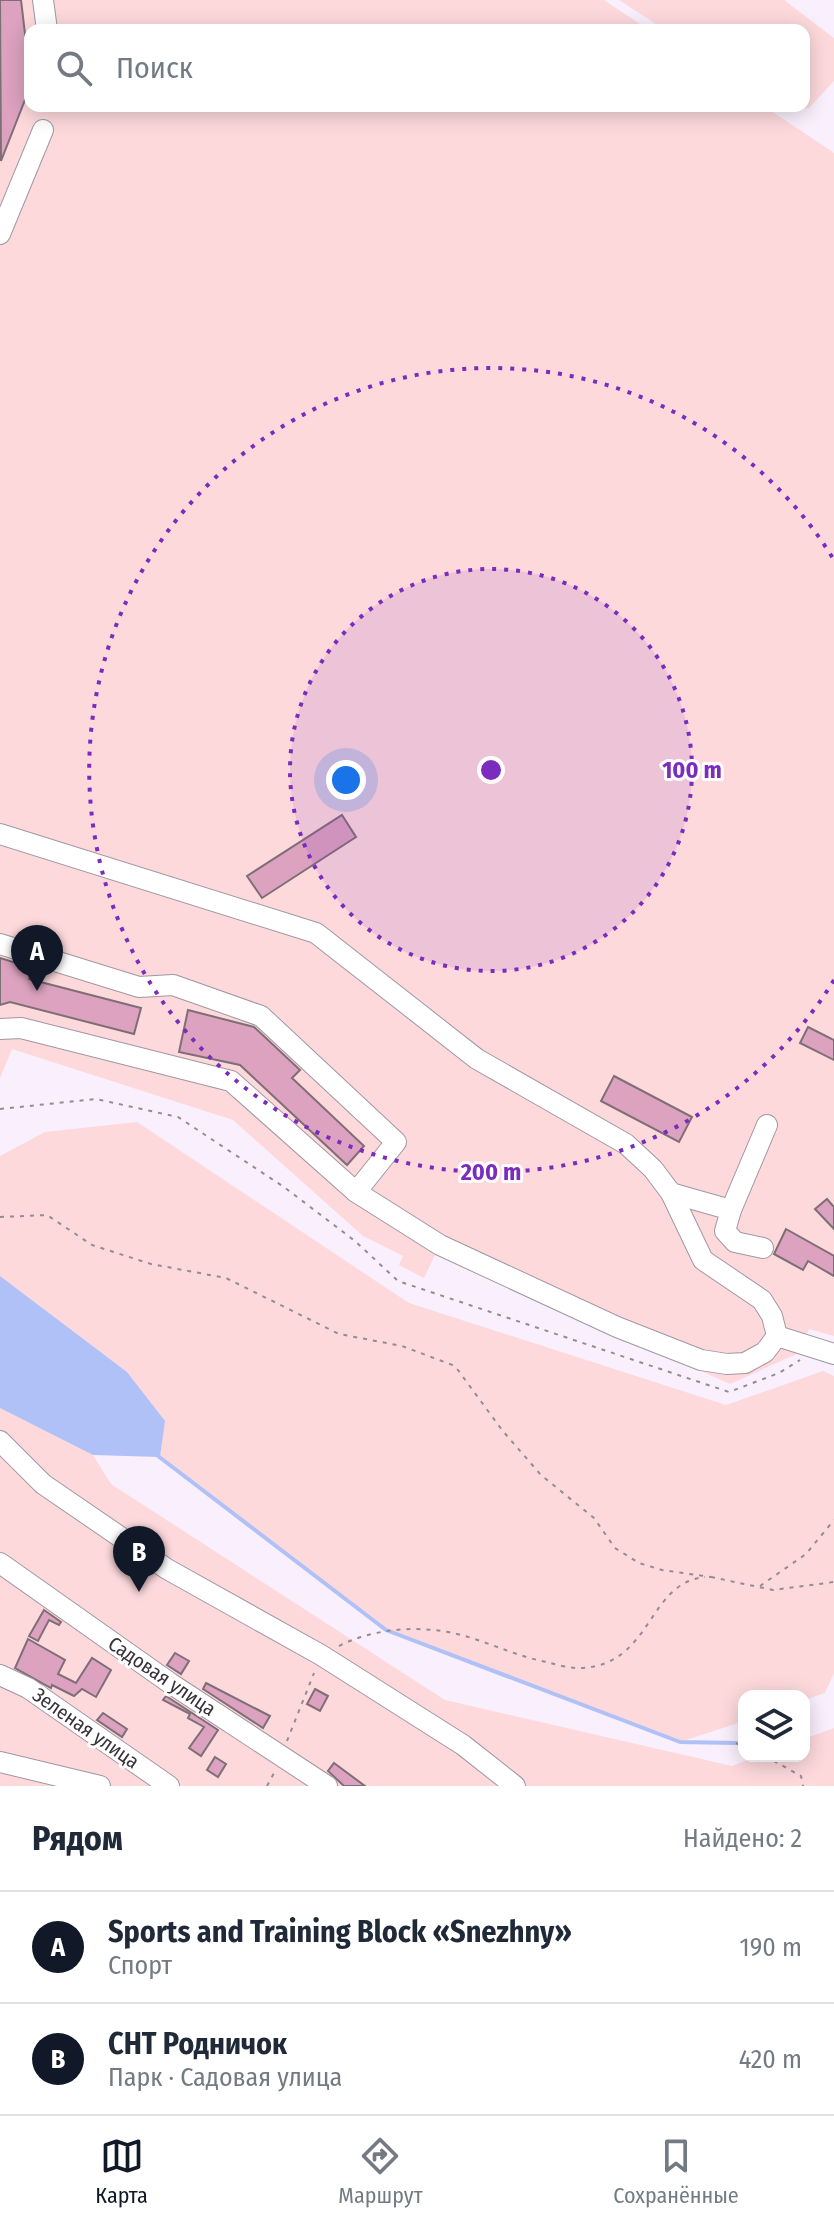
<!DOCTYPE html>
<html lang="ru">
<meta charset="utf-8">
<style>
body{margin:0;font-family:"Fira Sans Condensed",sans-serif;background:#f2f2f3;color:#1f2937}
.controls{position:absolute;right:24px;bottom:24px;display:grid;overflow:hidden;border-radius:16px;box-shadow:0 4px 20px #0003}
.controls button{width:72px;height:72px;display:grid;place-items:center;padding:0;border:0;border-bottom:2px solid #e0e1e3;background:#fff;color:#1f2937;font:40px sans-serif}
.you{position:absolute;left:346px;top:780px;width:28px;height:28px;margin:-20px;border:6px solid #fff;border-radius:50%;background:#1a73e8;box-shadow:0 0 0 12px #1a73e833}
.badge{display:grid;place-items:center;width:52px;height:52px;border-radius:50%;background:#111827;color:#fff;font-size:26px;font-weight:700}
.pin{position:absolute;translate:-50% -66px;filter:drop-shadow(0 2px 4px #0008)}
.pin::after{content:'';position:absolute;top:42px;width:28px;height:24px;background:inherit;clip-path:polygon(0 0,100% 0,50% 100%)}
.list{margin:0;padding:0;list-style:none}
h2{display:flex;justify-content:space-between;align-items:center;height:104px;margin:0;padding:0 32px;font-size:34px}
h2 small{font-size:26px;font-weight:400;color:#747a83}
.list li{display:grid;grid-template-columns:52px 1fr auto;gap:24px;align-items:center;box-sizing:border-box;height:112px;padding:0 32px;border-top:2px solid #e0e1e3}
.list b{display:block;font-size:30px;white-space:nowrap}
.list p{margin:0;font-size:26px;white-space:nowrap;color:#747a83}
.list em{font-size:26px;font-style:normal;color:#747a83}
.icon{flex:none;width:44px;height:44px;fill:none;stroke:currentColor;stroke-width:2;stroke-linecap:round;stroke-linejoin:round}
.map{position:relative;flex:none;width:834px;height:1786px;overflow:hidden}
.search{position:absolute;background:#fff;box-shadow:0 4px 20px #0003;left:24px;right:24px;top:24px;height:88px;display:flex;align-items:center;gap:20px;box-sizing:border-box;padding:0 28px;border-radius:16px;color:#747a83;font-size:30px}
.sheet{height:328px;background:#fff}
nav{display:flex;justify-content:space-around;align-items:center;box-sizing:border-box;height:112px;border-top:2px solid #e0e1e3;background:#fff;font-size:22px;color:#747a83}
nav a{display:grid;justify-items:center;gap:4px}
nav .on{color:#111827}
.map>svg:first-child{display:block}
.green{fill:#fdd9dc}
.water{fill:#afc1f6}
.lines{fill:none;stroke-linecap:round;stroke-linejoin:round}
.stream{stroke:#afc1f6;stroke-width:4}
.building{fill:#dca2bf;stroke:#7e6f76;stroke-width:2}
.minor-casing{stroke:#a197a2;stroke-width:22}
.path{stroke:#938c95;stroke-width:2;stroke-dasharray:4 6;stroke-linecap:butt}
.minor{stroke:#fff;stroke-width:20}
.ring{fill:none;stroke:#7b2cbf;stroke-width:4;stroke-dasharray:4 8}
.labels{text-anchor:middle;stroke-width:6;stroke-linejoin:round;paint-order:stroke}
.street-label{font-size:20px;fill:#373338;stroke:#fff}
.centre{fill:#7b2cbf;stroke:#fff;stroke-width:4}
.ring-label{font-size:24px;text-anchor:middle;font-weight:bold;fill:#7b2cbf;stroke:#fff;stroke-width:6;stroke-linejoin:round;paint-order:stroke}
</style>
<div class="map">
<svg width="834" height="1786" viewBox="0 0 834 1786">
<rect width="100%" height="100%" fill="#faeffc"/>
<g class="green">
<path d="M0 0H604L649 30H30V106H764L834 153V1336L809 1329 799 1353 730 1384 436 1253 424 1278 399 1265 403 1256 363 1236 233 1120 12 1049 0 1078Z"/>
<path d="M619 0H784L834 38V81L809 108 786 110 780 106H804V30H665Z"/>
<path d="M137 1122 409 1303 726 1405 823 1371 834 1376V1673L825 1693 804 1700V1696H744V1721L680 1742 386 1630 160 1457 164 1421 127 1372 0 1276V1156L45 1132Z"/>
<path d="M0 1408 93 1455 111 1484 445 1700 732 1766 758 1756H804V1739L834 1728V1786H0Z"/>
</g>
<path class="water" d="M0 1276 127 1372 165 1421 160 1457 93 1455 0 1408Z"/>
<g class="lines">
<path class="stream" d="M158 1456 386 1630 680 1742 736 1743"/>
</g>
<g class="building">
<path d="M0 0H21L30 76V87L1 161Z"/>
<path d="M342 815 356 837 262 898 247 876Z"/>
<path d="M0 958 32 968 29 979 141 1008 134 1034 10 1002 0 1005Z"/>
<path d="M188 1010 254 1027 300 1070 292 1078 364 1146 347 1165 240 1065 179 1052Z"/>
<path d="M808 1027 834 1040V1060L800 1043Z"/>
<path d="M614 1076 692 1117 679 1142 601 1101Z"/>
<path d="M827 1199 834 1207V1229L815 1209Z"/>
<path d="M786 1229 834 1256V1276L808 1261 803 1270 774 1254Z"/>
<path d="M44 1610 61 1622 59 1625 49 1620 38 1641 29 1636Z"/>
<path d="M28 1639 65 1660 58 1674 76 1683 92 1658 111 1670 96 1697 82 1689 74 1696 52 1685 51 1688 15 1668Z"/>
<path d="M175 1653 189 1661 181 1674 167 1665Z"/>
<path d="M206 1683 270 1716 263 1728 203 1689Z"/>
<path d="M315 1689 328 1696 320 1711 307 1704Z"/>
<path d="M166 1696 218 1730 201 1756 189 1748 204 1727 188 1718 190 1714 163 1700Z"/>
<path d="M103 1713 127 1729 122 1737 97 1720Z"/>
<path d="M215 1757 226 1764 218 1777 207 1770Z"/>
<path d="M334 1763 365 1786H344L328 1771Z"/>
</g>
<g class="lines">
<defs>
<g id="minor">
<path d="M43 0 47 30"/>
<path d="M0 234 43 130"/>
<path d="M0 834 316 933 477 1059 626 1144 653 1169 671 1193 703 1260 762 1300 772 1316 777 1336"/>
<path d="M0 944 139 987 173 985 261 1016 396 1142 356 1192"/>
<path d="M0 1029 21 1028 231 1081 356 1192 440 1245 617 1327 701 1360 727 1364 745 1363 765 1352 777 1336 834 1354"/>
<path d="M671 1193 731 1210 725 1231 735 1242 763 1248"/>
<path d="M731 1210 767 1125"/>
<path d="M0 1441 43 1484 167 1569 321 1655 463 1745 515 1786"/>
<path d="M0 1563 170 1683 327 1786"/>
<path d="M0 1675 28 1688 169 1786"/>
<path d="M0 1762 100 1786"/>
</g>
</defs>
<use href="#minor" class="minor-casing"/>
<g class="path">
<path d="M0 1109 96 1099 178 1117 284 1187 355 1241 398 1281 729 1392 779 1373 800 1360"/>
<path d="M0 1217 47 1215 92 1245 151 1264 226 1278 339 1334 402 1346 455 1366 502 1430 541 1475 594 1518 615 1548 639 1563 662 1570 711 1577"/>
<path d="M711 1577 773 1590 834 1582"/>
<path d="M760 1586 806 1554 834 1520"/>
<path d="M339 1646C372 1629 415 1625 453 1633 485 1640 514 1656 547 1662 558 1665 572 1669 583 1668 653 1663 647 1583 705 1577"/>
<path d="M287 1741 314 1673"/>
<path d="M736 1743 744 1747"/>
<path d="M765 1756 801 1776 803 1786"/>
<path d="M267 1786 274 1773"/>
</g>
<use href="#minor" class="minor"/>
</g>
<circle cx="491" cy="770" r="201" fill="#7b2cbf" fill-opacity=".12"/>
<g class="ring">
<circle cx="491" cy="770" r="201"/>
<path d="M834 980A402 402 0 1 1 834 560"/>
</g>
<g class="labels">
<g class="street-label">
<text transform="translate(162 1676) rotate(34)" y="7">Садовая улица</text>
<text transform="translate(86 1728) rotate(35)" y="7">Зеленая улица</text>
</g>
</g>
<circle cx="491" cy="770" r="12" class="centre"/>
<g class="ring-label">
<text x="692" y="778">100 m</text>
<text x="491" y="1180">200 m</text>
</g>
</svg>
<div class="controls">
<button><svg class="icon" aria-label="layers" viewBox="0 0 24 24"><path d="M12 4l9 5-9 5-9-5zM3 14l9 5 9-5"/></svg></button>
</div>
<div class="you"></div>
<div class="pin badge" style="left:37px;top:991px">A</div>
<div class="pin badge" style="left:139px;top:1592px">B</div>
<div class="search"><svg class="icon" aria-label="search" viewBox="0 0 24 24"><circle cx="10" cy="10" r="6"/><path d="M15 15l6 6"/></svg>Поиск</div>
</div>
<section class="sheet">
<h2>Рядом<small>Найдено: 2</small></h2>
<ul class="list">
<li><span class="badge">A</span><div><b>Sports and Training Block «Snezhny»</b><p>Спорт</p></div><em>190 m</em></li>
<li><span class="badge">B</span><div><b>СНТ Родничок</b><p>Парк · Садовая улица</p></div><em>420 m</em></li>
</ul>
</section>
<nav>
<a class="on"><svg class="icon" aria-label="map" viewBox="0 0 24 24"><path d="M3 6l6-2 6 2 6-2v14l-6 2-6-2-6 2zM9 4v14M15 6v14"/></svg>Карта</a>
<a><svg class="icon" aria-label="directions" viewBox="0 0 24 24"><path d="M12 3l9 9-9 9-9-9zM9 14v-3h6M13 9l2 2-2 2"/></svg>Маршрут</a>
<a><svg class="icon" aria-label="saved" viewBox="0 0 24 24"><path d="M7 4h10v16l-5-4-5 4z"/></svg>Сохранённые</a>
</nav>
